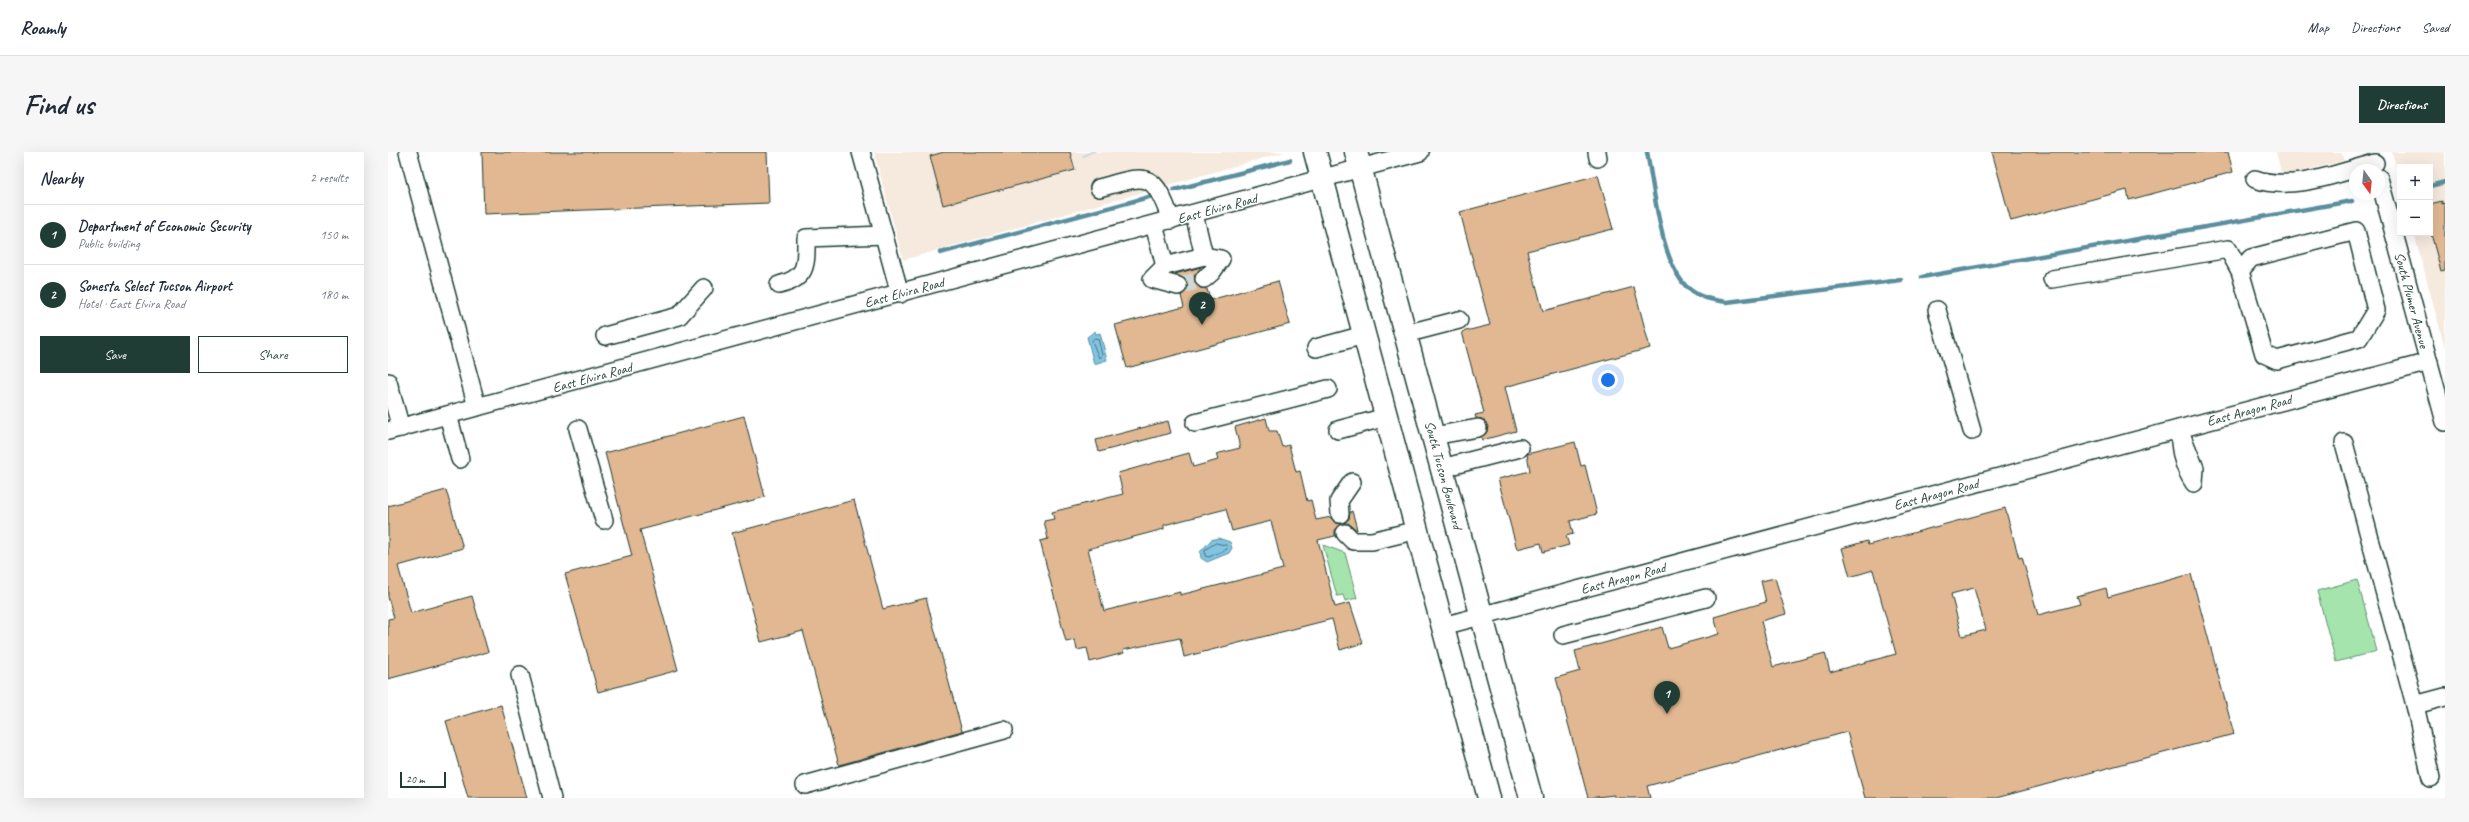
<!DOCTYPE html>
<meta charset="utf-8">
<style>
body{margin:0;font-family:Caveat,sans-serif;background:#f6f6f7;color:#1f2937}
.controls{position:absolute;right:12px;top:12px;display:grid;overflow:hidden;border-radius:0px;box-shadow:0 4px 16px #0002}
.controls button{width:36px;height:36px;display:grid;place-items:center;padding:0;border:0;border-bottom:1px solid #e0e1e3;background:#fff;color:#1f2937;font:20px sans-serif}
.compass{position:absolute;left:1961px;top:12px;width:36px;height:36px;border-radius:50%;background:#fff;box-shadow:0 4px 16px #0002;rotate:165deg}
.scale{position:absolute;left:12px;bottom:10px;width:46px;box-sizing:border-box;padding-left:4px;border:2px solid #1f3d34;border-top:0;font-size:11px;line-height:14px;white-space:nowrap;color:#1f3d34;-webkit-text-stroke:3px #fff;paint-order:stroke}
.you{position:absolute;left:1220px;top:228px;width:14px;height:14px;margin:-10px;border:3px solid #fff;border-radius:50%;background:#1a73e8;box-shadow:0 0 0 6px #1a73e833}
.badge{display:grid;place-items:center;width:26px;height:26px;border-radius:50%;background:#1f3d34;color:#fff;font-size:13px;font-weight:700}
.pin{position:absolute;translate:-50% -33px;filter:drop-shadow(0 1px 2px #0008)}
.pin::after{content:'';position:absolute;top:21px;width:14px;height:12px;background:inherit;clip-path:polygon(0 0,100% 0,50% 100%)}
.list{margin:0;padding:0;list-style:none}
h2{display:flex;justify-content:space-between;align-items:center;height:52px;margin:0;padding:0 16px;font-size:17px}
h2 small{font-size:13px;font-weight:400;color:#747a83}
.list li{display:grid;grid-template-columns:26px 1fr auto;gap:12px;align-items:center;box-sizing:border-box;height:60px;padding:0 16px;border-top:1px solid #e0e1e3}
.list b{display:block;font-size:15px;white-space:nowrap}
.list p{margin:0;font-size:13px;white-space:nowrap;color:#747a83}
.list em{font-size:13px;font-style:normal;color:#747a83}
.actions{display:flex;gap:8px;padding:12px 16px}
.actions a{flex:1;padding:9px 0;border:1px solid #1f3d34;border-radius:0px;text-align:center;font-size:14px;color:#1f3d34}
.actions .main{background:#1f3d34;color:#fff}
.map{position:relative;flex:none;width:2057px;height:646px;overflow:hidden;border-radius:0px}
header{display:flex;align-items:center;gap:24px;box-sizing:border-box;height:56px;padding:0 20px;background:#fff;border-bottom:1px solid #e0e1e3}
header strong{font-size:19px}
nav{display:flex;gap:22px;margin-inline-start:auto;font-size:14px}
.intro{display:flex;align-items:center;justify-content:space-between;box-sizing:border-box;height:96px;padding:0 24px}
h1{margin:0;font-size:28px}
.button{padding:10px 18px;border-radius:0px;background:#1f3d34;color:#fff;font-size:14px;font-weight:700}
main{display:flex;gap:24px;padding:0 24px}
aside{flex:1;background:#fff;border-radius:0px;box-shadow:0 4px 16px #0002}
.map>svg:first-child{display:block}
.built{fill:#f6eade}
.green{fill:#a5e5ad;stroke:#629170}
.water{fill:#82c4e3;stroke:#5a8e9d}
.lines{fill:none;stroke-linecap:round;stroke-linejoin:round}
.shore{stroke:#47737a;stroke-width:1}
.stream{stroke:#5a8e9d;stroke-width:4.5}
.building{fill:#e1b892;stroke:#1f3d34;fill-rule:evenodd}
.minor-tunnel{stroke:#d2d8d6;stroke-width:17;stroke-dasharray:17 8;stroke-linecap:butt}
.minor-casing{stroke:#1f3d34;stroke-width:20}
.major-casing{stroke:#1f3d34;stroke-width:25}
.minor{stroke:#fff;stroke-width:17}
.major{stroke:#fff;stroke-width:22}
.labels{text-anchor:middle;stroke-width:3;stroke-linejoin:round;paint-order:stroke}
.street-label{font-size:14px;fill:#1f3d34;stroke:#fff}
</style>
<header>
<strong>Roamly</strong>
<nav><a>Map</a><a>Directions</a><a>Saved</a></nav>
</header>
<div class="intro"><h1>Find us</h1><a class="button">Directions</a></div>
<main>
<aside>
<h2>Nearby<small>2 results</small></h2>
<ul class="list">
<li><span class="badge">1</span><div><b>Department of Economic Security</b><p>Public building</p></div><em>150 m</em></li>
<li><span class="badge">2</span><div><b>Sonesta Select Tucson Airport</b><p>Hotel · East Elvira Road</p></div><em>180 m</em></li>
</ul>
<div class="actions"><a class="main">Save</a><a>Share</a></div>
</aside>
<div class="map">
<svg width="2057" height="646" viewBox="0 0 2057 646">
<rect width="100%" height="100%" fill="#fff"/>
<filter id="ink" filterUnits="userSpaceOnUse"><feTurbulence type="fractalNoise" baseFrequency=".025" numOctaves="2"/><feDisplacementMap in="SourceGraphic" scale="8" xChannelSelector="R" yChannelSelector="G"/><feConvolveMatrix kernelMatrix="1 2 1 2 8 2 1 2 1" color-interpolation-filters="sRGB"/></filter>
<g filter="url(#ink)">
<g class="built">
<path d="M486 0H897L515 108Z"/>
<path d="M1888 0H1953L1956 9 1894 24Z"/>
<path d="M2004 0H2057V196L2026 81H2042V15H2012V30Z"/>
</g>
<g class="green">
<path d="M935 393 957 401 969 446 957 449 955 443 949 444Z"/>
<path d="M1969 428 1989 499 1948 510 1929 439Z"/>
</g>
<g class="water">
<path d="M707 179 708 182 712 181 719 208 706 212 699 185Z"/>
<path d="M830 386 842 390 844 396 841 401 819 410 813 406 812 400 823 388Z"/>
</g>
<g class="lines">
<g class="shore">
<path d="M707 186 710 187 714 203 711 206 704 189Z"/>
<path d="M828 391 838 393 839 397 821 405 817 404V398Z"/>
</g>
<g class="stream">
<path d="M1259 0C1266 35 1273 113 1300 136 1311 146 1325 148 1339 150L1513 128"/>
<path d="M2042 34 2057 30"/>
<path d="M786 38 902 8"/>
<path d="M552 101 761 45"/>
<path d="M1534 125 1964 49"/>
</g>
</g>
<g class="building">
<path d="M94 0H379L381 51 96 62Z"/>
<path d="M556 0H682L687 18 555 53 542 4Z"/>
<path d="M1604 0H1840L1845 20 1741 48 1739 38 1623 69Z"/>
<path d="M1210 23 1225 77 1139 99 1155 159 1246 135 1262 196 1117 235 1128 279 1094 288 1093 285 1099 280 1100 274 1094 267 1088 266 1087 263 1096 261 1074 180 1102 173 1072 60Z"/>
<path d="M2054 49V52L2057 51V118L2053 119 2042 78V52Z"/>
<path d="M813 115 807 123 806 129 812 136 819 137 822 148 890 129 902 172 739 216 727 173 796 155 793 144 800 137V131L797 127 787 122Z"/>
<path d="M356 264 377 345 252 378 290 518 210 540 177 422 244 404 217 301Z"/>
<path d="M878 266 881 279H889L894 295 901 293 908 320 912 319 919 349 923 348 928 368 943 365 947 371 954 372 947 378V384L930 388 947 455 962 451 975 491 952 498 944 467 796 505 792 486 735 498 736 501 702 510 699 496 689 498 687 488 678 490 652 389 660 387 656 369 666 367 664 360 735 342 730 321 801 301 805 315 830 308 828 302 852 296 847 275ZM838 357 844 379 883 369 895 417 792 443V440L716 459 700 397 776 377V373Z"/>
<path d="M780 269 783 281 711 300 708 288Z"/>
<path d="M1187 290 1193 314 1197 313 1209 362 1182 369 1185 382 1178 384 1181 393 1155 400 1153 391 1129 397 1110 327 1142 319 1139 302Z"/>
<path d="M58 338 75 396 10 414 23 461 84 444 100 500 0 527V467L6 466 0 445V354Z"/>
<path d="M466 348 495 457 538 446 574 579 451 613 415 479 373 490 344 381Z"/>
<path d="M1617 356 1631 406 1634 405 1650 463 1692 452 1689 444 1718 436 1720 445 1803 422 1846 582 1608 646H1477L1459 580 1259 634 1262 646H1226V643L1200 646 1168 526 1192 519 1187 499 1274 475 1280 496 1331 482 1326 465 1378 450 1373 429 1387 426 1398 462 1373 469 1385 515 1437 501 1442 520 1508 502 1485 418 1462 425 1454 396 1479 389 1480 393ZM1586 436 1598 478 1574 484 1563 442Z"/>
<path d="M964 359 968 373 969 378 960 371H955L961 367 962 360Z"/>
<path d="M113 553 139 646H80L58 569Z"/>
</g>
<g class="lines">
<g class="minor-tunnel">
<path d="M701 0 702 2"/>
<path d="M790 134 816 127"/>
</g>
<defs>
<g id="minor">
<path d="M20 0 89 255"/>
<path d="M473 0 512 142"/>
<path d="M1209 0 1210 6"/>
<path d="M1991 26 2057 270"/>
<path d="M1867 27C1904 40 1950 21 1987 11"/>
<path d="M711 36C759 23 765 17 783 68"/>
<path d="M806 62 816 104"/>
<path d="M766 73 777 114"/>
<path d="M1664 127 1840 97 1852 119 1876 202 1889 208 1971 186 1988 158 1968 79 1863 106 1852 119"/>
<path d="M391 133C420 126 418 112 418 86L496 83"/>
<path d="M790 134 764 127 777 114 816 104 833 107 824 120 816 127"/>
<path d="M1549 158 1584 279"/>
<path d="M1017 182 1071 168"/>
<path d="M217 184 291 164 316 136"/>
<path d="M928 196 976 183"/>
<path d="M0 230 13 276"/>
<path d="M60 263 72 307"/>
<path d="M807 271 940 237"/>
<path d="M190 277 216 368"/>
<path d="M1791 277 1807 316 1806 331C1794 313 1792 298 1791 277Z"/>
<path d="M950 278 998 265"/>
<path d="M0 279 1032 0"/>
<path d="M1045 284 1090 276"/>
<path d="M1956 291 2027 553 2043 626"/>
<path d="M1054 316 1132 296"/>
<path d="M952 362 951 349 964 330"/>
<path d="M957 381 965 389H984L1029 378"/>
<path d="M1055 474 2041 210"/>
<path d="M1175 483 1318 446"/>
<path d="M132 523 164 646"/>
<path d="M2027 553 2057 545"/>
<path d="M417 633 616 578"/>
</g>
<g id="major">
<path d="M927 0 1101 646"/>
<path d="M968 0 1143 646"/>
</g>
</defs>
<use href="#minor" class="minor-casing"/>
<use href="#major" class="major-casing"/>
<use href="#minor" class="minor"/>
<use href="#major" class="major"/>
</g>
</g>
<g class="labels">
<g class="street-label">
<text transform="translate(829 56) rotate(-15)" y="5">East Elvira Road</text>
<text transform="translate(516 140) rotate(-15)" y="5">East Elvira Road</text>
<text transform="translate(2024 148) rotate(75)" y="5">South Plumer Avenue</text>
<text transform="translate(204 225) rotate(-15)" y="5">East Elvira Road</text>
<text transform="translate(1861 258) rotate(-15)" y="5">East Aragon Road</text>
<text transform="translate(1056 323) rotate(75)" y="5">South Tucson Boulevard</text>
<text transform="translate(1548 342) rotate(-15)" y="5">East Aragon Road</text>
<text transform="translate(1235 426) rotate(-15)" y="5">East Aragon Road</text>
</g>
</g>
</svg>
<div class="controls">
<button>+</button>
<button>−</button>
</div>
<svg class="compass" viewBox="-18 -18 36 36"><path d="M0-13l5 13h-10z" fill="#e53935"/><path d="M0 13l5-13h-10z" fill="#747a83"/></svg>
<div class="scale">20 m</div>
<div class="you"></div>
<div class="pin badge" style="left:1279px;top:562px">1</div>
<div class="pin badge" style="left:814px;top:173px">2</div>
</div>
</main>
